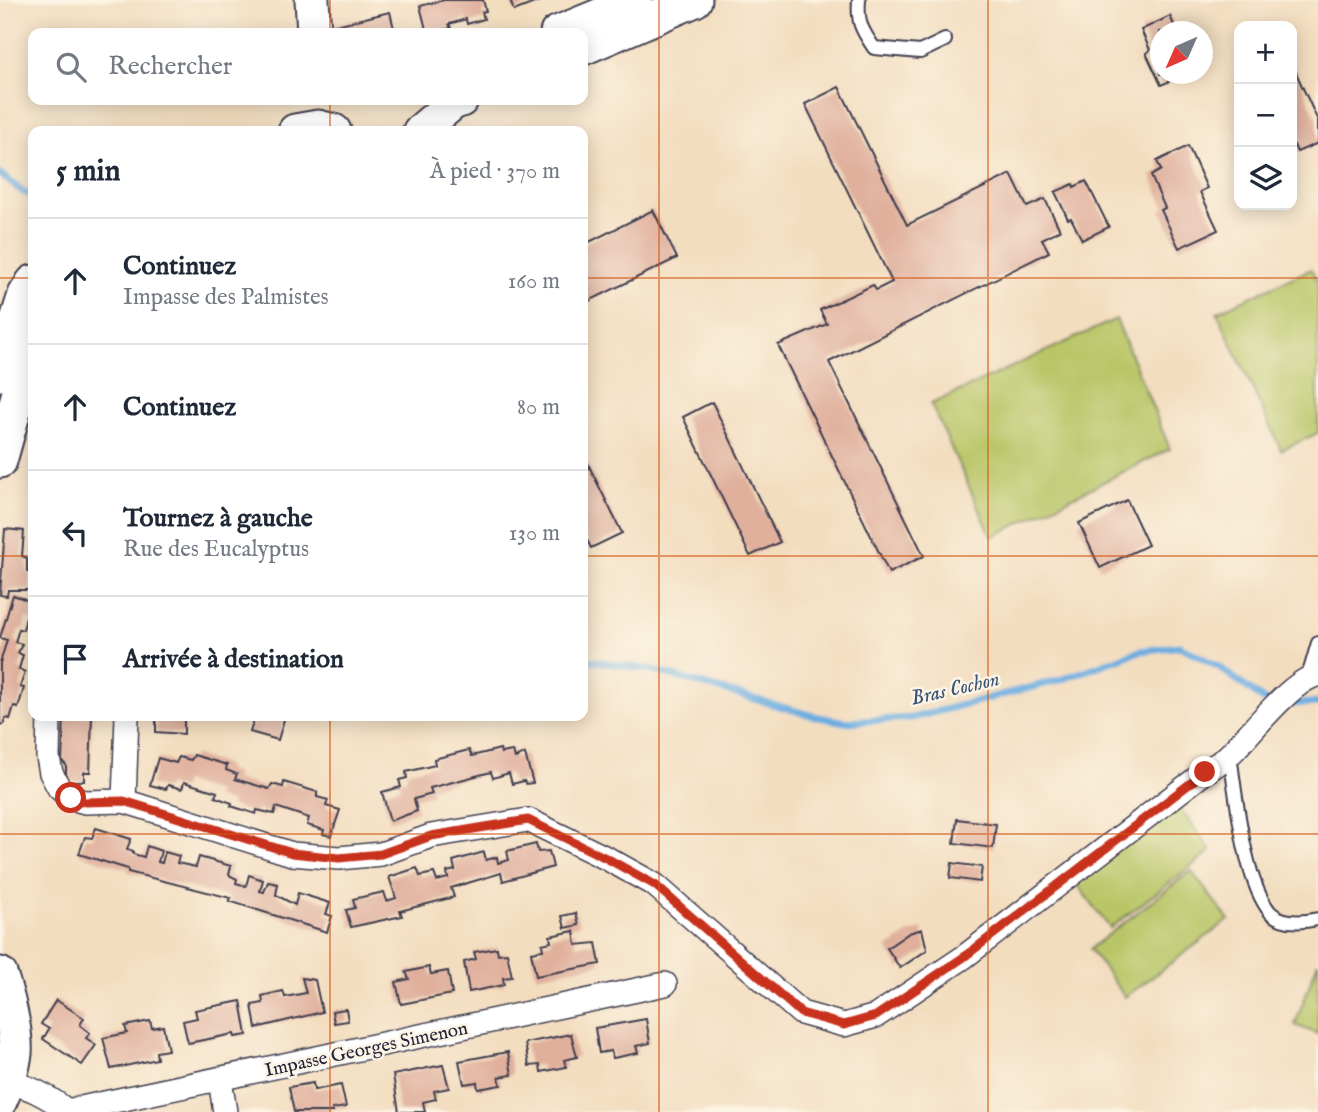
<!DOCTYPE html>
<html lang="fr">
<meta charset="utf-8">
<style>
body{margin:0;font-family:"IM FELL English",serif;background:#f6f6f7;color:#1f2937}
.controls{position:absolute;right:21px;top:21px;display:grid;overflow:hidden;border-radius:14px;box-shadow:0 4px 18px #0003}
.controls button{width:63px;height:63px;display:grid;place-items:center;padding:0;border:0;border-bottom:2px solid #e0e1e3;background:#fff;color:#1f2937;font:35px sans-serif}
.compass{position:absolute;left:1150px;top:21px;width:63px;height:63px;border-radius:50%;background:#fff;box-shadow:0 4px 18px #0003;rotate:225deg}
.stop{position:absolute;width:21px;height:21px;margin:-16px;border:5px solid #c8321e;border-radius:50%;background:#fff}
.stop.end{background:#c8321e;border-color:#fff;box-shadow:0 2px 7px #0008}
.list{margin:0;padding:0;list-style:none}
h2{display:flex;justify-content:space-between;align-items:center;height:91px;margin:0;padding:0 28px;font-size:30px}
h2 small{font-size:23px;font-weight:400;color:#747a83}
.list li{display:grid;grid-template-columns:46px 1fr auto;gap:21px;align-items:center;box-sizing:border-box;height:126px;padding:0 28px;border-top:2px solid #e0e1e3}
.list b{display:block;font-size:26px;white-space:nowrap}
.list p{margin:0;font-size:23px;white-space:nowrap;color:#747a83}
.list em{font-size:23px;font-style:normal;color:#747a83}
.icon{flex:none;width:38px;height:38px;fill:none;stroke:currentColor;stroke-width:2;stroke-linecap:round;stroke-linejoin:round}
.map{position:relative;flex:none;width:1318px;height:1112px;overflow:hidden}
.search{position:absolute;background:#fff;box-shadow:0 4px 18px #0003;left:28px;top:28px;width:560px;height:77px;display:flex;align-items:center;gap:18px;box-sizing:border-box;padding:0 24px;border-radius:14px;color:#747a83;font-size:26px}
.panel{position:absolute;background:#fff;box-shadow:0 4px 18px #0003;left:28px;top:126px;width:560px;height:595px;border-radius:14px}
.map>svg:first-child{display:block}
.green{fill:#b9c668;stroke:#6e7452;stroke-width:2}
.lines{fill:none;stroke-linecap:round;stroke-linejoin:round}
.stream{stroke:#6daee1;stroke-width:7}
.building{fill:#e0b09d}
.lane-casing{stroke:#413e4f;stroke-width:16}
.street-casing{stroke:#413e4f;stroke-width:26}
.secondary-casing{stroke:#413e4f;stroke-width:37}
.lane{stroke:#fff;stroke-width:12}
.street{stroke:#fff;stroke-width:23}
.secondary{stroke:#fff;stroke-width:33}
.route{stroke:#c8321e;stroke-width:9}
.grid{fill:none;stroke:#d45411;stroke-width:2;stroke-opacity:0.55}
.labels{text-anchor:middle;stroke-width:5;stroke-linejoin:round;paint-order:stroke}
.street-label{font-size:19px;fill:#22223b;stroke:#fcf5e5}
.water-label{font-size:21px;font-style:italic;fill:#3c5375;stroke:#fcf5e5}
</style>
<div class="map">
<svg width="1318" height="1112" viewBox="0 0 1318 1112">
<rect width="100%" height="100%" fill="#fcf5e5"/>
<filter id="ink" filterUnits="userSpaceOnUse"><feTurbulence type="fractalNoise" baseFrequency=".0143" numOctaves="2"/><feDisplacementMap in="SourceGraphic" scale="14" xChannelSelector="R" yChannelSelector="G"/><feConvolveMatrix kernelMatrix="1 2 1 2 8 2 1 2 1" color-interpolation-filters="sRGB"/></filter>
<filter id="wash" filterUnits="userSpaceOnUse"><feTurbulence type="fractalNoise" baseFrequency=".00686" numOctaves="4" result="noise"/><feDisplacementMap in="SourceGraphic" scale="28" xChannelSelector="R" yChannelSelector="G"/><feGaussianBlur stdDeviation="1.57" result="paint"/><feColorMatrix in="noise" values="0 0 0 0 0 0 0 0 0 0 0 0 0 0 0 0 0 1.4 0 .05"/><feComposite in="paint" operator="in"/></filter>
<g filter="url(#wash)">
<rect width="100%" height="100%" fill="#f3ddbf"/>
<g class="green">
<path d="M1311 269 1318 283V433L1281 450 1217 312Z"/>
<path d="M1116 319 1170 449 992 537 931 404Z"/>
<path d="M1177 804 1211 851 1110 928 1075 882Z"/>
<path d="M1191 871 1229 920 1125 997 1090 949Z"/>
<path d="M1318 961V1034L1295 1025Z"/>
</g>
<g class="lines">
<g class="stream">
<path d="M0 174 23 192 33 196"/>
<path d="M583 659 652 670 814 716 845 722 912 718 1060 680 1140 651 1180 646 1219 667 1270 705"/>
<path d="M1285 704 1318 703"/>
</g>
</g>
<g id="blocks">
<g class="building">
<path d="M444 0H483L486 11 482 12 484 19 467 24 466 19 449 24 451 28 427 33 420 6Z"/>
<path d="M510 0H542L514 11Z"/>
<path d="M390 12 395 33H329L328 27Z"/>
<path d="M1170 16 1177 32H1160V74H1186L1161 85 1146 53 1150 50 1141 30Z"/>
<path d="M1292 64 1318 121V143L1297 152 1294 145 1292 146Z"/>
<path d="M839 87 907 225 1011 174 1027 207 1045 199 1060 230 1042 239 1049 252 829 362 924 556 889 573 778 345 827 324 820 310 873 285 876 290 892 282 805 104Z"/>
<path d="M1188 146 1207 188 1200 192 1218 230 1179 248 1161 210 1165 208 1151 176 1161 170 1157 161Z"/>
<path d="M1086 181 1109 227 1082 240 1071 218 1068 219 1055 192 1073 184 1074 187Z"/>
<path d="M653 210 677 258 583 304V245Z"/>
<path d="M712 402 780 542 750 556 683 417Z"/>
<path d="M583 454 622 533 591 548 583 532Z"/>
<path d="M1127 500 1148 545 1100 568 1079 523Z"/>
<path d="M5 529 24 531 22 556 27 558V571L31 574 30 590H8L7 596 0 595Z"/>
<path d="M13 595 33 602V620L26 618 23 630 19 629 15 642 22 644 18 653 23 655 19 669 25 672 20 687 24 688 18 708 14 706 10 719 6 718 3 725 0 724V663L7 640 0 638Z"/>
<path d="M64 716H92L90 772H84V781H66V765L62 761Z"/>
<path d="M161 716H184V734L156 732V718L161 719Z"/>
<path d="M255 716H285L278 740 250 732Z"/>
<path d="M500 749 501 753 513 751 515 758 525 754 533 783 526 784 524 781 512 784 509 773 493 778 491 772 430 788 432 794 414 799 417 811 390 821 382 792 401 787 399 780 407 778 406 772 435 765 434 759 469 750 472 756Z"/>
<path d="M194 755 227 765 226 770 237 774 235 779 269 789 272 784 283 787 284 782 317 792V797L328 800 326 806 340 810 331 836 323 834 324 830 307 825 309 818 276 807 274 814 257 810 256 814 231 806 232 803 215 797 217 792 184 782 182 789 168 785 166 789 150 785 158 758 176 763 179 757 191 760Z"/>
<path d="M957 819 996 824 993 848 954 843Z"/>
<path d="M96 828 131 839 127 849 133 851V854L144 857 147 846 161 851 158 862 162 863 165 852 179 856 177 863 196 867 199 857 231 866 229 875 237 879 236 883 246 886 249 875 263 880 260 891 264 892 268 882 278 884 276 895 295 905 298 893 330 903 326 914 332 916 327 932 229 901 231 898 128 872V869L79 854 85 837 92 838Z"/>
<path d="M536 844 538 852 549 851 553 867 503 881 501 873 451 888 454 897 400 911 402 916 351 927 346 910 355 908 353 899 384 892 387 901 396 898 389 877 417 868 420 876 434 873 437 881 448 878 447 872 455 870 453 861 484 852 486 860 497 857 498 863 509 860 507 851Z"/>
<path d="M952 863 982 867 980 882 950 878Z"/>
<path d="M576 913 579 925 565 928 562 916Z"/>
<path d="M922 929 927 950 900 968 887 948 909 933Z"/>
<path d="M574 931 576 945 596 943 600 964 536 976 531 952 543 950 542 944 551 942 550 936Z"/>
<path d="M497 948 498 954 507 953 512 977 503 978 504 985 469 992 464 962 476 959 474 952Z"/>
<path d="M429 967 431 974 448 971 452 994 401 1004 396 982 409 979 406 972Z"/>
<path d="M302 978 315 980 322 1012 256 1028 252 1005 263 1003 262 996 283 991 285 997 306 993Z"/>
<path d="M56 1000 84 1018 80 1025 90 1033 86 1038 96 1045 82 1065 43 1039 49 1029 41 1024Z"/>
<path d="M241 1001 247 1035 235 1037 234 1034 188 1043 183 1021 197 1018 195 1010Z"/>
<path d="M346 1009 348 1021 334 1023 332 1011Z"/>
<path d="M646 1019 650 1043 636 1046 638 1053 613 1058 611 1051 599 1053 595 1028Z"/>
<path d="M150 1021 152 1028 163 1026 168 1050 156 1052 157 1059 111 1069 103 1038 127 1033 125 1026Z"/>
<path d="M571 1034 577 1057 564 1060 566 1067 541 1072 540 1065 529 1066 525 1043Z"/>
<path d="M508 1052 512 1075 499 1077 501 1085 478 1089 477 1082 464 1084 459 1061Z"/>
<path d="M443 1065 449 1088 434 1091 436 1099 423 1102 425 1112H399L393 1075Z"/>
<path d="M313 1083 314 1090 341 1085 346 1107 332 1109 333 1112H294L289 1087Z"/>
</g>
</g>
</g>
<g filter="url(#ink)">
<use href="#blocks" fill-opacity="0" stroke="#413e4f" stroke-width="2"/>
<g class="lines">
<defs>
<g id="lane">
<path d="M859 0C857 23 862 30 874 48L920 52 945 40"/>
<path d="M1308 677 1318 643"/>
<path d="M1230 755C1236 795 1244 883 1271 913 1283 924 1304 922 1318 919"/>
</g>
<g id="street">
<path d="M49 716 48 757 51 773 59 788 71 798 85 802 124 801 292 854 339 858 381 854 431 836 528 820 608 859 655 885 801 1013 844 1025 876 1016 964 957 1205 772C1214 766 1225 760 1232 752 1251 733 1293 679 1318 675"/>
<path d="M124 801 127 716"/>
<path d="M220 1079 225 1112"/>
<path d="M0 1084C20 1079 52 1099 67 1111"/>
<path d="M67 1111 665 984"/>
</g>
<g id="secondary">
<path d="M312 0 314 33"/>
<path d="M557 33 635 1"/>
<path d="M583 48 695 0"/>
<path d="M295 131 318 127 334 131"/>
<path d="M420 131 453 103 461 100"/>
<path d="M0 374 25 295 33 282"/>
<path d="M0 461 23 378 33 331"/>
<path d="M0 974C7 994 17 1033 15 1054 13 1070 7 1086 0 1101"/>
</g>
</defs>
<use href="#lane" class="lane-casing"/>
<use href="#street" class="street-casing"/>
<use href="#secondary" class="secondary-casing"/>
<use href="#lane" class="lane"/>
<use href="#street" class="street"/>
<use href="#secondary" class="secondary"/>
</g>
</g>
<g class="lines" filter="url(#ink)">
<path class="route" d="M71 798 85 802 124 801 292 853 339 858 381 854 431 836 528 820 608 859 655 885 801 1013 844 1025 876 1016 964 957 1205 772"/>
</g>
<path class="grid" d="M330 0V33M659 0V1112M988 0V1112M330 100V131M0 278H33M583 278H1318M0 556H33M583 556H1318M330 716V1112M0 834H1318"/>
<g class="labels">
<g class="street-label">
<text transform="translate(366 1048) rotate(-12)" y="7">Impasse Georges Simenon</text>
</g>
<g class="water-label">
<text transform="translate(955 688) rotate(-13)" y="7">Bras Cochon</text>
</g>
</g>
</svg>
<div class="controls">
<button>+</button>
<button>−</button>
<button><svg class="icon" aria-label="layers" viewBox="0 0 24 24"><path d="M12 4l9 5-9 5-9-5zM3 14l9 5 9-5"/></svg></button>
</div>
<svg class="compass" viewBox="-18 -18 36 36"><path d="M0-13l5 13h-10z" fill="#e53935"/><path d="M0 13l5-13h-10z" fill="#747a83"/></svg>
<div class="stop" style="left:71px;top:798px"></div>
<div class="stop end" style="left:1205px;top:772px"></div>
<div class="search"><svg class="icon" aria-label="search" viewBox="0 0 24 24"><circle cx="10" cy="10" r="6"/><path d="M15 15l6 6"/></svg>Rechercher</div>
<section class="panel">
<h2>5 min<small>À pied · 370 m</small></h2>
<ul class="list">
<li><svg class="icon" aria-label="ahead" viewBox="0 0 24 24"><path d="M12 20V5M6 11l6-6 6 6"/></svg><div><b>Continuez</b><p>Impasse des Palmistes</p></div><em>160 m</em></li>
<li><svg class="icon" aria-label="ahead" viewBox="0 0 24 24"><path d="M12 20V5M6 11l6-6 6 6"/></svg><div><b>Continuez</b></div><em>80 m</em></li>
<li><svg class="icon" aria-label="left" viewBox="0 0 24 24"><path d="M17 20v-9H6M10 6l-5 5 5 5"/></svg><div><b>Tournez à gauche</b><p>Rue des Eucalyptus</p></div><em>130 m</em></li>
<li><svg class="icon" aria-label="arrive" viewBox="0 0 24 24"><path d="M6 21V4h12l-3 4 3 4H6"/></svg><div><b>Arrivée à destination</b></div></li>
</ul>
</section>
</div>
